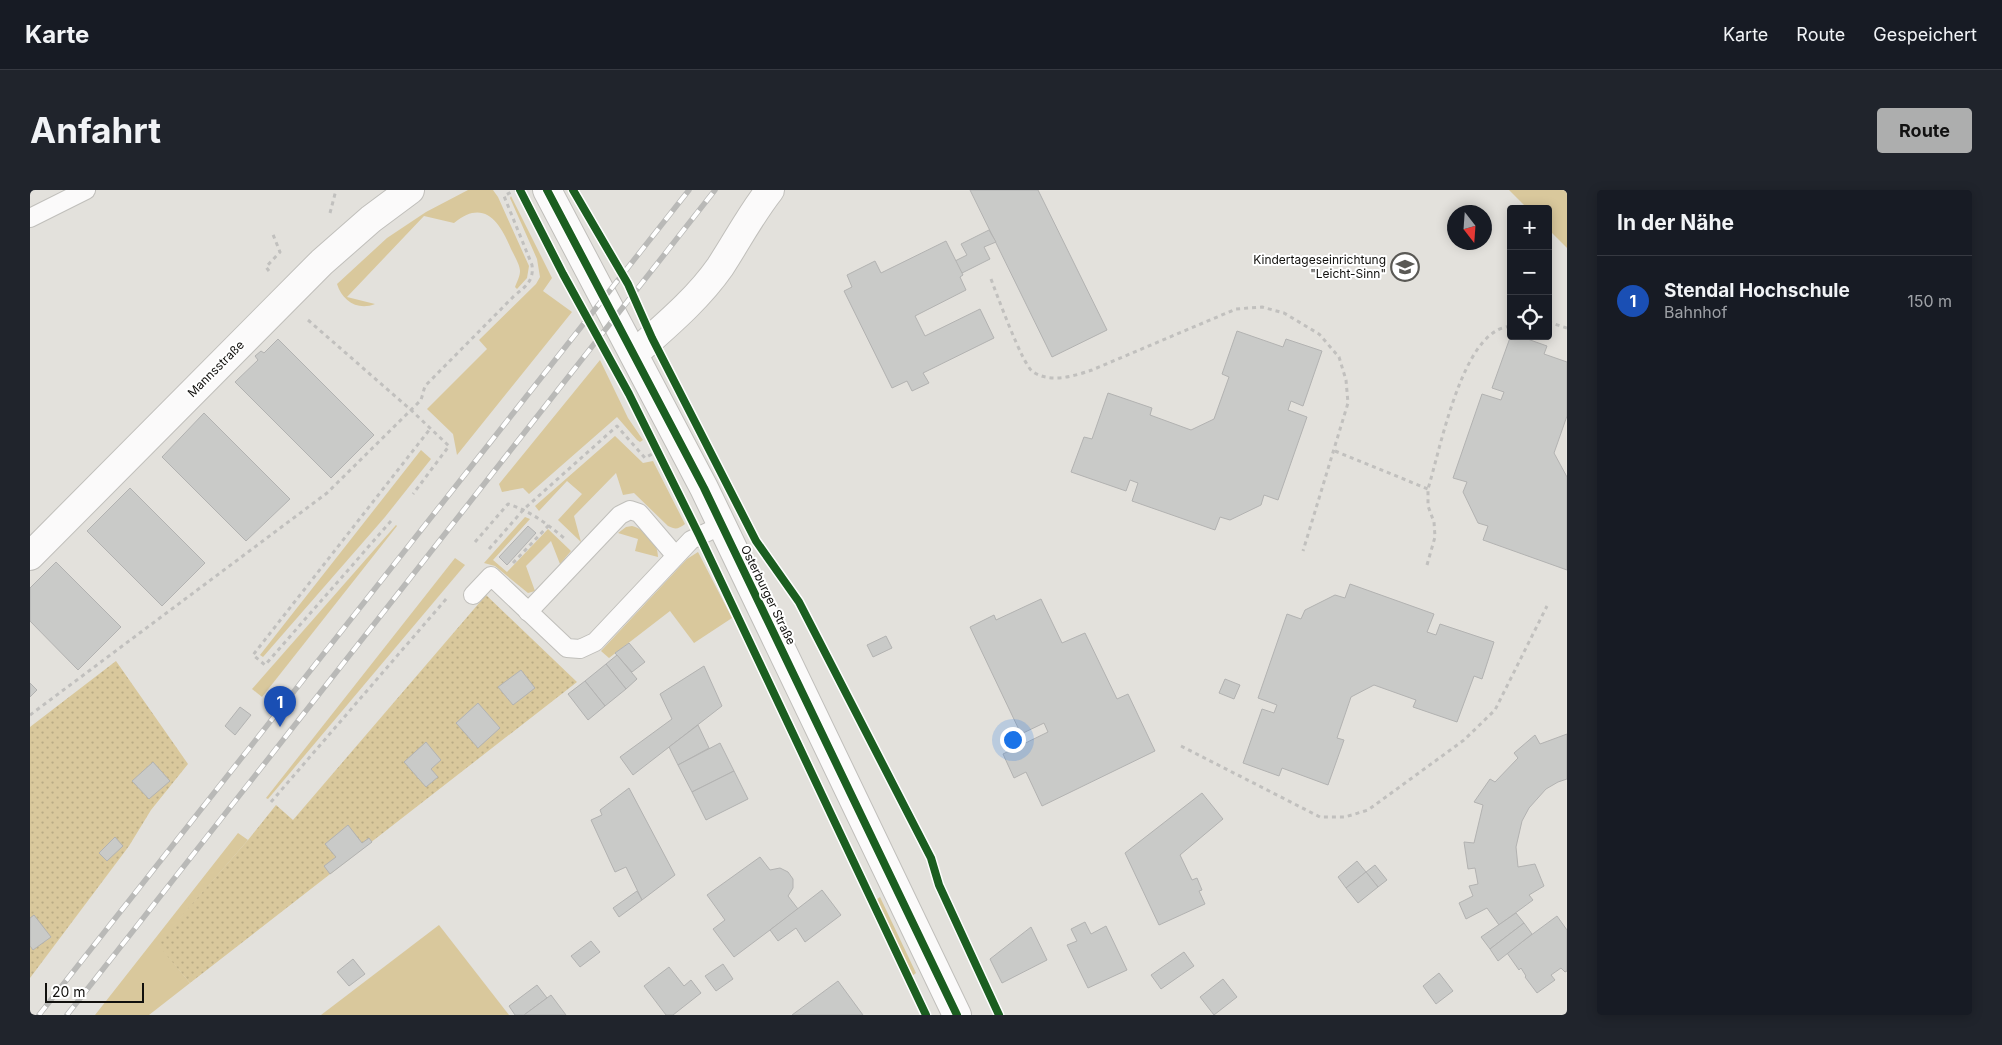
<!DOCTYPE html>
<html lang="de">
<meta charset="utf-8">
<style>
body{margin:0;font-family:Inter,sans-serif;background:#20242c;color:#f1f3f6}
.controls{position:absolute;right:15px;top:15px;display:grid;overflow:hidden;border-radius:5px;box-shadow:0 2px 12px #0003}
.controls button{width:45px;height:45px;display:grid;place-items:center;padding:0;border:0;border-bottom:1px solid #363941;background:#171b24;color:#f1f3f6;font:25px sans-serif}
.compass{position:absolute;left:1417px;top:15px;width:45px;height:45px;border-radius:50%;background:#171b24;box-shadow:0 2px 12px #0003;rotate:163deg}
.scale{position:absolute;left:15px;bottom:12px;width:99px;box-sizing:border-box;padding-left:5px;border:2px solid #11100d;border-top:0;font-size:14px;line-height:18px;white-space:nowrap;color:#11100d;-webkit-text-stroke:4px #fff;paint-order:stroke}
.you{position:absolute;left:982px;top:549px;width:18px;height:18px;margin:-12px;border:4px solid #fff;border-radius:50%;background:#1a73e8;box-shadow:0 0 0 8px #1a73e833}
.badge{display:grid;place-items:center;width:32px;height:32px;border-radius:50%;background:#adaeae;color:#fff;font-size:16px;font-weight:700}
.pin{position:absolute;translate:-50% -41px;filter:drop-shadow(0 1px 2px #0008)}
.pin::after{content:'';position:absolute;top:26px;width:18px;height:15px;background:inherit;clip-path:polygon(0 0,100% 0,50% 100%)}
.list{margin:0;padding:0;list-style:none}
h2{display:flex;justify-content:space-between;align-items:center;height:65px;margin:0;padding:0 20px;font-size:21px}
h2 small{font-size:16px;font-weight:400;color:#9ea1a6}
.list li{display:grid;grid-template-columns:32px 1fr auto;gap:15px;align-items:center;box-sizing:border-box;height:90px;padding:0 20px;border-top:1px solid #363941}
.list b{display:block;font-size:19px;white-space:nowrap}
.list p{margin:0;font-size:16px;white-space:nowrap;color:#9ea1a6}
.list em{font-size:16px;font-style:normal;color:#9ea1a6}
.icon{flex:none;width:28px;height:28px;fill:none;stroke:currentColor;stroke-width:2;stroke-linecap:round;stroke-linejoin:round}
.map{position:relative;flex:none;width:1537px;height:825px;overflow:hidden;border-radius:5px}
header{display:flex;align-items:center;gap:30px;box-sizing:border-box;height:70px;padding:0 25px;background:#171b24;border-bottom:1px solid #363941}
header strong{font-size:24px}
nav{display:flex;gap:28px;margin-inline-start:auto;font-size:18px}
.intro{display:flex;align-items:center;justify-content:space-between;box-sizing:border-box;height:120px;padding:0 30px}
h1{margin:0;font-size:35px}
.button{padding:12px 22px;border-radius:5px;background:#adaeae;color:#111;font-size:18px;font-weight:700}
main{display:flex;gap:30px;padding:0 30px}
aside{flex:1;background:#171b24;border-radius:5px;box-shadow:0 2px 12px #0003}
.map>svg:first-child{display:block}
.grass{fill:#d9c89c}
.garden{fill:url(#garden-dots)}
.building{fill:#c9cac8;stroke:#b2b2b1}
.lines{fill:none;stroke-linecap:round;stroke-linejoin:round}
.service-casing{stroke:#c0bfbb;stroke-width:20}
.minor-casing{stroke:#c0bfbb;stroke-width:30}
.tertiary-casing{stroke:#c0bfbb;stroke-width:30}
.path{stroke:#c1c0be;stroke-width:3;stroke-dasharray:4 4;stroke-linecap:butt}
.service{stroke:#fbfafa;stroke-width:18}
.minor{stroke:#fbfafa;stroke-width:28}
.tertiary{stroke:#fbfafa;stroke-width:28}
.rail-casing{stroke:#b9b9b7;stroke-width:5.5}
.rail{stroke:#fff;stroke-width:4;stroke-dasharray:11;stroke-linecap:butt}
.cycleway-casing{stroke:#fff;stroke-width:11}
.cycleway{stroke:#1b5e20;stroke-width:8}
.labels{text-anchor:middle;stroke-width:4;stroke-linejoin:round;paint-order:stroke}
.poi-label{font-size:12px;fill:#11100d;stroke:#fff;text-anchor:end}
.street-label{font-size:12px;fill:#11100d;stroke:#fff}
</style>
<header>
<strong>Karte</strong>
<nav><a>Karte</a><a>Route</a><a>Gespeichert</a></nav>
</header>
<div class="intro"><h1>Anfahrt</h1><a class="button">Route</a></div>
<main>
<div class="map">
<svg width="1537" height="825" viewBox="0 0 1537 825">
<defs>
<pattern id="garden-dots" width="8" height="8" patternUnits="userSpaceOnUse" patternTransform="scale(1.25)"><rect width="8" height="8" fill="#d9c89c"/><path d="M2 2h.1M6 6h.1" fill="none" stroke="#b9ab85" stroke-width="1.8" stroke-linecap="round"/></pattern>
</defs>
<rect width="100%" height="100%" fill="#e3e1dc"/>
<g class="grass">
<path d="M438 0H463L468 7 499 76 497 88 487 99 485 97C487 92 490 86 490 81 490 75 484 65 481 59 470 32 454 8 424 33L394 26 317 107 345 114C328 121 312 111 307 94L357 48 396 22Z"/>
<path d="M1479 0H1537V58L1518 39V19H1498Z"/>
<path d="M481 6 522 88 513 101 542 122 427 265 423 244 397 219 457 159 449 150 506 94 510 87 507 69 480 8Z"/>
<path d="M570 170 598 228 613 250 610 252 607 250 587 227 499 304 493 298 472 302 469 294Z"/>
<path d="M585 246 613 273 623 271 655 334C648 339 646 340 638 336L604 303 593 305 586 283 544 326 551 352 528 330 552 304 537 291 509 321 505 316Z"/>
<path d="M391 260 401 269 355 327 233 467 230 465Z"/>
<path d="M495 327 500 329 463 370 477 382 518 339 541 361 530 374 521 351 496 376 505 401 498 403 465 376 454 373Z"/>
<path d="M366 335 367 336 232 507 222 499Z"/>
<path d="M602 336C616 340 628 352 628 367L605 361 608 349 588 343 596 337Z"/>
<path d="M668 362 702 428 664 453 640 421 579 468 571 461 657 369Z"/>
<path d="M425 368 435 375 238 609 236 608Z"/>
<path d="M208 643 218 650 128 754 160 793 119 825H65Z"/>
<path d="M850 707 886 783 882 786 846 710Z"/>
<path d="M409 735 479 825H291Z"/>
</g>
<g class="garden">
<path d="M456 405 547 492 160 793 127 754 218 650 246 615 263 630Z"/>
<path d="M86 471 158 574 121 620 99 656 0 788V537Z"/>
</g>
<g class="building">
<path d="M940 0H1008L1077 140 1022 167Z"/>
<path d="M959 40 966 52 954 57 960 69 932 83 925 71 937 65 931 54Z"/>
<path d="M916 51 933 85 930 87 936 100 885 126 895 146 950 119 964 148 893 183 899 193 882 201 877 191 862 198 814 101 822 97 817 85 845 71 851 83Z"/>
<path d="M1207 141 1253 157 1256 149 1292 161 1273 216 1261 211 1258 220 1277 227 1248 310 1234 305 1231 315 1200 330 1190 327 1185 340 1102 311 1108 293 1100 290 1096 301 1041 282 1054 247 1062 249 1078 203 1122 218 1120 225 1161 240 1184 229 1199 187 1192 184Z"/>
<path d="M1481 145 1489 146 1517 156 1514 164 1537 172V226L1524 263 1537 287V380L1453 350 1458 336 1448 333 1433 302 1437 292 1423 288 1452 204 1471 210 1474 202 1462 198Z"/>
<path d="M248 149 344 245 301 288 205 192 228 170 225 166 231 161 234 163Z"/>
<path d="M174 223 260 309 216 351 132 267Z"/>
<path d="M100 298 175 373 132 416 57 341Z"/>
<path d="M498 336 506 343 477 375 469 367Z"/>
<path d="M26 372 91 437 48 480 0 431V398Z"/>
<path d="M1320 394 1404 424 1397 442 1406 445 1410 434 1464 452 1452 489 1444 486 1427 532 1383 517 1386 510 1344 495 1321 507 1307 548 1314 550 1298 595 1252 578 1249 586 1213 573 1232 519 1244 523 1247 515 1228 508 1257 424 1271 429 1275 420 1305 405 1315 408Z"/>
<path d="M1011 409 1032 453 1055 443 1087 509 1098 504 1125 561 1012 616 996 582 984 588 973 564 1018 542 1014 533 991 544 940 437 964 425 966 430Z"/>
<path d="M856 446 862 458 843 467 837 455Z"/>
<path d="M599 453 615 472 602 482 585 463Z"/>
<path d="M587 465 607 489 596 499 576 474Z"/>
<path d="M576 474 596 499 575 516 555 491Z"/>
<path d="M674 476 692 516 603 585 590 567 642 529 630 504Z"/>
<path d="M491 480 505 498 483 515 468 497Z"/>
<path d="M1195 489 1210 495 1204 509 1189 503Z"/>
<path d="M555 491 575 516 558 530 538 504Z"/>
<path d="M0 493 7 500 0 507Z"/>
<path d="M448 513 470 538 448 558 426 533Z"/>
<path d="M210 517 221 525 205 545 195 536Z"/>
<path d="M668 535 679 558 648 575 639 557Z"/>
<path d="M1537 544V589L1528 592 1516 599 1499 618 1492 631 1486 657 1488 677 1505 674 1514 696 1499 705 1503 710 1469 735 1457 718 1436 729 1429 713 1443 706 1439 696 1448 694 1445 678 1438 679 1434 652 1444 653 1453 615 1444 612 1460 589 1465 592 1488 568 1484 563 1505 545 1510 554Z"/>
<path d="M396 552 411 570 401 579 408 587 396 597 374 572Z"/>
<path d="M690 553 704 581 662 602 648 575Z"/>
<path d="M123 572 140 591 119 609 102 591Z"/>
<path d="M704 581 718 609 676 630 662 602Z"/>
<path d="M599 598 645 685 612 710 596 677 585 682 561 630 572 625 570 620Z"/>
<path d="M1172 603 1193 629 1150 665 1162 690 1167 688 1172 700 1169 701 1175 714 1129 735 1095 663Z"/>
<path d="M318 635 332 653 339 648 342 652 300 684 294 676 306 667 295 654Z"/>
<path d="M85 647 93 656 77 671 69 663Z"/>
<path d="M730 667 740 680 750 678 758 682 763 689V698L758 706 768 719 704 767 683 739 695 730 677 705Z"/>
<path d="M1327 671 1336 682 1316 698 1308 687Z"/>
<path d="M1345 675 1357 690 1348 697 1336 682Z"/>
<path d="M1336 682 1348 697 1328 713 1316 698Z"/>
<path d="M792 700 811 725 775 752 766 738 748 751 740 740Z"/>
<path d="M607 701 612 710 589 727 583 718Z"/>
<path d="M1486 723 1494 733 1460 759 1451 747Z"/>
<path d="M4 725 21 747 3 760 0 756V728Z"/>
<path d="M1527 726 1537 740V781L1535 782 1531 778 1521 785 1525 790 1507 803 1495 787 1496 786 1491 778 1489 780 1477 763Z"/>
<path d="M1055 732 1061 744 1076 736 1097 780 1058 798 1037 755 1047 751 1041 739Z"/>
<path d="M1494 733 1502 744 1468 771 1460 759Z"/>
<path d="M1001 737 1017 770 972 793 960 769Z"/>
<path d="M561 751 570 762 550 777 541 766Z"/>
<path d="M1154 762 1164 776 1131 799 1121 785Z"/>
<path d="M323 769 335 784 319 796 307 782Z"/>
<path d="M693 774 703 789 686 801 675 786Z"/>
<path d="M639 777 654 796 661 790 671 803 643 825H636L614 796Z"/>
<path d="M1409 783 1423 801 1406 814 1393 796Z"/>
<path d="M1193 789 1207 807 1184 825 1170 807Z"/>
<path d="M808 791 833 825H762Z"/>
<path d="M507 795 517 808 494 825H485L479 816Z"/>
<path d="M521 805 536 825H494L517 808Z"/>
</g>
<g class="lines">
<defs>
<g id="service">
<path d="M0 28 56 0"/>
<path d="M443 405 461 386 537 458 550 459 565 452 661 350 692 335"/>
<path d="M498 422 590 325 600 320 609 323 645 365"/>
</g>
<g id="minor">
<path d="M604 164C634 137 667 110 690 77 707 51 721 24 740 0"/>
<path d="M0 366 292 72 341 29 380 0"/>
</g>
<path id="tertiary" d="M517 0 674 298 927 825"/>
</defs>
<use href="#service" class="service-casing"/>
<use href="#minor" class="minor-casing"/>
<use href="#tertiary" class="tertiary-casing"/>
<g class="path">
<path d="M300 23 306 0"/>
<path d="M239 81 236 77 250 62 242 42"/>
<path d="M961 89C967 105 992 173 1002 181 1019 194 1044 186 1062 180L1206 119 1232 117 1254 123 1289 144 1309 167 1316 190 1318 213 1273 361"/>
<path d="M278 130 381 220 419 256 383 304"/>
<path d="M1518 132 1537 138"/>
<path d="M1305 261 1398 299"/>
<path d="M361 331 235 475 223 465 400 239"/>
<path d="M445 352 478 314C500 321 516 333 534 348"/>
<path d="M459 359 494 319 587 236 615 268 622 264"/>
<path d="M483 373 519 335"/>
<path d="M1397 375 1405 347 1404 332 1398 316V299C1410 259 1429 162 1466 141 1470 138 1476 137 1481 136"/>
<path d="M0 525 297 303 391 210 395 196 484 106C496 96 504 91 502 75L474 6 485 0"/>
<path d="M1151 556 1290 627H1315L1338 620 1434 550 1465 520 1517 416"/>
<path d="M241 612 417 408"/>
</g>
<use href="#service" class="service"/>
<use href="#minor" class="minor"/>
<use href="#tertiary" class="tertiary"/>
<defs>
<g id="rail">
<path d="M9 825 659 0"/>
<path d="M37 825 685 0"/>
</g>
</defs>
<use href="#rail" class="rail-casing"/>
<use href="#rail" class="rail"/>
<defs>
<g id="cycleway">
<path d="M490 0 533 84 599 204 669 345 896 825"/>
<path d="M517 0 674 298 927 825"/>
<path d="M543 0 598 94 622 148 726 351 769 412 901 668 909 695 969 825"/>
</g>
</defs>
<use href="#cycleway" class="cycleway-casing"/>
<use href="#cycleway" class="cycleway"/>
</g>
<defs>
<symbol id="school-ring" viewBox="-11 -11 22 22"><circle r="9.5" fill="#fff" stroke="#5a5955" stroke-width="1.5"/><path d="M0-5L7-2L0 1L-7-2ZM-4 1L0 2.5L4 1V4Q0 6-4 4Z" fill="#5a5955"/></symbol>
</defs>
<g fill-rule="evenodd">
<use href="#school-ring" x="1359" y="61" width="32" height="32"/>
</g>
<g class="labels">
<g class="poi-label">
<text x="1356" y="74">Kindertageseinrichtung<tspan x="1356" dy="14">"Leicht-Sinn"</tspan></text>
</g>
<g class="street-label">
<text transform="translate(186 179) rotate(-45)" y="4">Mannsstraße</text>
<text transform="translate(738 405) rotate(64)" y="4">Osterburger Straße</text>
</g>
</g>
</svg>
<div class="controls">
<button>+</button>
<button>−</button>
<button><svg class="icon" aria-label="locate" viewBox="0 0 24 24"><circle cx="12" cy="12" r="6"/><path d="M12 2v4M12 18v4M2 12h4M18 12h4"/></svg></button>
</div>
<svg class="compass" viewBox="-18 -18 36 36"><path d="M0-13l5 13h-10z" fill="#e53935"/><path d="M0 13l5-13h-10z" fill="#9ea1a6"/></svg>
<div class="scale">20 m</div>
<div class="you"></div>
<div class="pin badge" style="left:250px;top:537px;background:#1a4fb4">1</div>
</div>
<aside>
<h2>In der Nähe<small></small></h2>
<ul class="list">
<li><span class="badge" style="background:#1a4fb4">1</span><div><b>Stendal Hochschule</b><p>Bahnhof</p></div><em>150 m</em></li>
</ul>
</aside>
</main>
